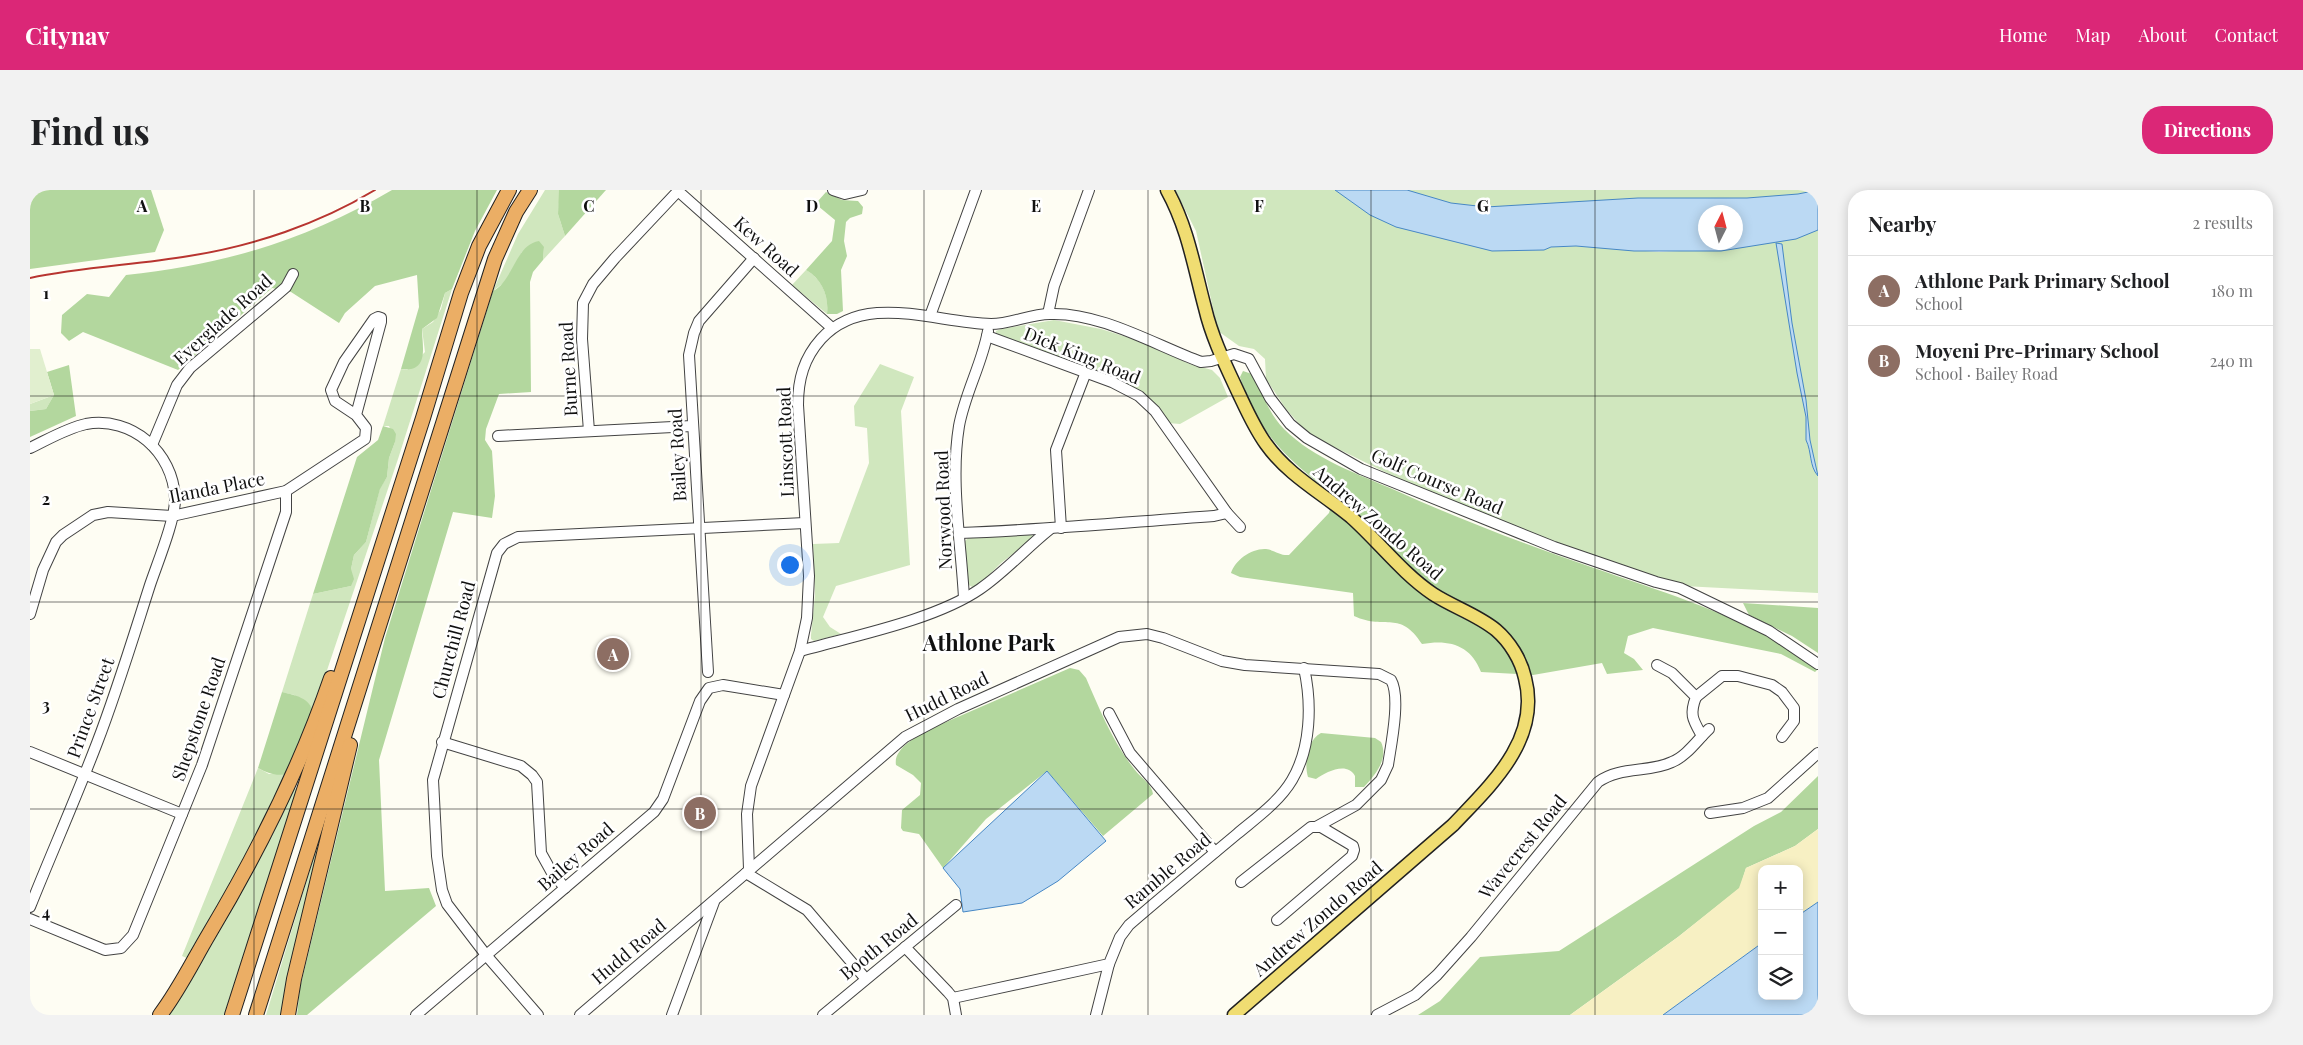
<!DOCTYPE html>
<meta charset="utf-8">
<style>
body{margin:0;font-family:"Playfair Display",serif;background:#f2f2f2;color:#202124}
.controls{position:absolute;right:15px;bottom:15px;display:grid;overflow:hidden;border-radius:10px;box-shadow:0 2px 12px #0003}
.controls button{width:45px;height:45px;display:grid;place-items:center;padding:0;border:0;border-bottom:1px solid #e0e0e0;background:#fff;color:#202124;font:25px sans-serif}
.compass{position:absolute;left:1668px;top:15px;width:45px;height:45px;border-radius:50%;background:#fff;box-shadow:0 2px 12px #0003;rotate:6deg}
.you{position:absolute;left:759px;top:374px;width:18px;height:18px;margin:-12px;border:4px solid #fff;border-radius:50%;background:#1a73e8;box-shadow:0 0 0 8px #1a73e833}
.badge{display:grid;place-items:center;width:32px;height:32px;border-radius:50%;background:#db2777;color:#fff;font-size:16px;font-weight:700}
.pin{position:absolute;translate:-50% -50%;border:2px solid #fff;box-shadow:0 1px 5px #0006}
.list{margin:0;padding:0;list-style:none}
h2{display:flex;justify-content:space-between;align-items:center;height:65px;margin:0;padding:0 20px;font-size:21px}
h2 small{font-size:16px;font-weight:400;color:#757577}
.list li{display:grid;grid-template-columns:32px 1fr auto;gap:15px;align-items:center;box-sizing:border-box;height:70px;padding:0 20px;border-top:1px solid #e0e0e0}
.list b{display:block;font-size:19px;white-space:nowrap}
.list p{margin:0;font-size:16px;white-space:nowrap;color:#757577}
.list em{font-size:16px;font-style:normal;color:#757577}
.icon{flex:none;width:28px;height:28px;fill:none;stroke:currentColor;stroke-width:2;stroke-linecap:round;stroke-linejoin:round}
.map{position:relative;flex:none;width:1788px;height:825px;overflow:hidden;border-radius:20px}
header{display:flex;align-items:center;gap:30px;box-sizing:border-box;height:70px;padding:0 25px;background:#db2777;color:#fff}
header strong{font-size:24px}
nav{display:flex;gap:28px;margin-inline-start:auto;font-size:18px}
.intro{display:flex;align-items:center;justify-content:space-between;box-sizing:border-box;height:120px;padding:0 30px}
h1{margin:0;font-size:35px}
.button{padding:12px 22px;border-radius:20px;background:#db2777;color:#fff;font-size:18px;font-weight:700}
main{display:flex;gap:30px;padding:0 30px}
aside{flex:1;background:#fff;border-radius:20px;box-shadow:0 2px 12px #0003}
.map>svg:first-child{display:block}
.green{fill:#d0e7be}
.forest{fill:#b3d79e}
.sand{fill:#f7f0c3}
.pitch{fill:#e1efcf}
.water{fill:#bbd9f3;stroke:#4687c5;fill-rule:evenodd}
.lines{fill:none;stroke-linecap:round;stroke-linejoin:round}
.minor-casing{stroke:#434343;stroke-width:12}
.major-casing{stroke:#212121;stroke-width:15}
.highway-casing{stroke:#212121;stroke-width:16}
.minor{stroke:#fff;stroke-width:10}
.major{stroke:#f0dd72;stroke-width:12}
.highway{stroke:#ebae65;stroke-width:14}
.rail{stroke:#b83530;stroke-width:2}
.grid{fill:none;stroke:#101010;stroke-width:1;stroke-opacity:0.55}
.labels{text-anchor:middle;stroke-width:5;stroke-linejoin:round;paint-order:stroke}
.street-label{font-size:18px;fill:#101010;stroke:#fff}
.district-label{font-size:22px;font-weight:bold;fill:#101010;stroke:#fff}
.grid-label{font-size:16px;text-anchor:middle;font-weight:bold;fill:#101010;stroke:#fff;stroke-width:5;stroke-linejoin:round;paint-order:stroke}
</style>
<header>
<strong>Citynav</strong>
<nav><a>Home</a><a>Map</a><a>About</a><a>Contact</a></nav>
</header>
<div class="intro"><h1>Find us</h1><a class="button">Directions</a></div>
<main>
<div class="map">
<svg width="1788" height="825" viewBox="0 0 1788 825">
<rect width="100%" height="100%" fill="#fefdf3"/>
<g class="green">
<path d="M515 0H530L528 24 535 46 513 70 514 57 492 62 476 91 463 101 488 44Z"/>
<path d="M1145 0H1309L1502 58 1546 56 1629 62 1672 60 1713 55 1788 40V403L1653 396 1483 337 1371 290 1278 244 1256 219 1236 189 1235 169 1224 159 1209 156 1188 141 1166 41Z"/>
<path d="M1377 0H1784L1761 10 1536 18H1433L1396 9Z"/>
<path d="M776 80C792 89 799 106 797 124L762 95Z"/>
<path d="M422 99 368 269 283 522 264 505 252 502 283 404 321 396V379L324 365 336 352 350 298 357 287 359 268 365 252 359 236H353L371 179 377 180 395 162 392 139 403 132 411 119 415 103Z"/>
<path d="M1024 130 1071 139 1103 149 1160 174 1182 180 1190 188 1198 207 1150 234 1138 233 1126 217 966 143V141L971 139Z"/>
<path d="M850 174 884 187 871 221 880 375 806 396 793 427 800 437 811 444 784 451 781 449V445L785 405 783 354 809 353 839 273 837 238 825 236 824 216Z"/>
<path d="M24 205 16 219 0 221V214Z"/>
<path d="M991 343 1006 346 971 373 950 394 944 398 937 394 934 352 939 347Z"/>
<path d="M228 578 239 584H258L235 632 159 769 152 766Z"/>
<path d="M264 598 267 599 194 825H139L237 654Z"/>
<path d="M287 657H290L253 825H236Z"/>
</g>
<g class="forest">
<path d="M0 0H121L134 40 125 62 0 79Z"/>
<path d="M362 0H467L445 41 422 99 415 103 407 128 392 139C392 156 400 183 371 179L389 117 387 85 345 96 315 123 309 133 261 102 242 98 148 180 53 142 39 151 31 143 32 125 57 104 79 107 96 85C196 74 274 51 362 0Z"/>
<path d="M529 0H576L535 46 528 24Z"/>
<path d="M796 2 812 10 828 11 833 17 832 24 820 28 816 32 814 51 817 66 811 80 813 121 807 124H797C799 106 792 89 776 80L802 51 805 30 788 16V11Z"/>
<path d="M509 51 514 57 513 70 503 82 500 92 501 202 469 204 456 239 455 250 462 261 465 306 462 328 423 322 349 570 355 701 399 698 406 716 277 825H267L270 798 355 448 463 101C484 90 485 55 509 51Z"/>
<path d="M39 175 46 226 0 247V221L16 219 24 205 17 182Z"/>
<path d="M1213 181 1222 184C1233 203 1238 223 1254 239 1284 269 1328 284 1367 301 1431 330 1497 355 1564 378 1641 405 1722 428 1788 479L1785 482 1751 464 1623 438 1598 446 1594 463 1604 469 1613 480 1577 484 1572 473 1503 485 1451 482C1441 455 1419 449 1392 454 1369 419 1357 441 1324 426L1323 403 1210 387 1201 383C1205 370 1222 358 1236 359 1244 360 1251 366 1259 365L1299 323 1304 305C1259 271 1227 243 1210 187Z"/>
<path d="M353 236 363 239 366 244 365 252 359 268 357 287 350 299 336 352 324 365 321 379 324 389 321 396 283 404 327 267 348 250Z"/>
<path d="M1713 413 1788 418V463L1762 446 1719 425Z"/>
<path d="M1040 478 1049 480 1056 488C1070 520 1083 553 1105 580 1111 588 1122 594 1123 604L1073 646 1017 581 956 629 913 678 889 644 873 641 871 638 872 620 890 605 891 593 883 585 866 575C863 558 888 546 900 539Z"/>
<path d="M252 502C265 505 280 508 283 522L258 584C246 586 239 584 228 578Z"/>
<path d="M1291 543 1345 548 1351 552C1359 569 1345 585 1334 597H1325V586C1317 571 1296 582 1286 589L1278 587C1274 574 1277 550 1291 543Z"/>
<path d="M1788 586V639L1765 656 1716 678 1710 698 1648 747 1540 825H1388L1410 811 1450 767 1529 761 1724 636 1751 622Z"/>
</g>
<path class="sand" d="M1788 639V712L1769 725V679H1732V753L1633 825H1540L1648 747 1709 698 1716 678 1765 656Z"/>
<path class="pitch" d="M0 159H10L24 205 0 214Z"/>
<g class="water">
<path d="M1305 0H1377L1421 13 1456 17 1608 8H1717L1768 4 1788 0V40L1766 49 1691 61H1604L1546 56 1521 57 1514 60 1462 61 1366 37 1340 25ZM1706 22V52H1676V22Z"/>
<path d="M1746 53 1752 54 1762 133 1776 210 1780 250 1788 286C1779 276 1782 262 1776 250V227L1767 183Z"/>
<path d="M1017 581 1076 651 1028 691 992 713 933 722 930 699 913 678Z"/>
<path d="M1788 712V825H1633L1732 753V806H1769V725Z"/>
</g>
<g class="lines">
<defs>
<g id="minor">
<path d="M803 0 815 4 832 0"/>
<path d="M648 1 802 138"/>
<path d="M1018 124 1024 96 1059 0"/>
<path d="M900 126 946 0"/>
<path d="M957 146 1082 192 1109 206 1125 221 1197 323 1210 337"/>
<path d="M559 241 552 149 553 113 563 94 585 68 649 0"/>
<path d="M468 246 662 236"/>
<path d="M122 255 147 195 160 178 248 104 256 97 263 84"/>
<path d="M0 258C17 250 37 238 56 234 102 226 143 262 145 308 146 328 127 374 120 395 103 448 87 501 67 553 46 608 22 662 0 717"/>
<path d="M1031 338 1026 260 1056 182"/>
<path d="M930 343C1015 340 1099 332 1184 326L1197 323"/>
<path d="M934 408C931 352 920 291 929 236 935 203 952 174 958 141"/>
<path d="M0 424 13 380 26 352 33 345 63 325 78 322 142 326 256 301 335 249 336 238 326 225 305 211 301 200 314 172 344 129 348 127 351 128V132L326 225"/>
<path d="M770 461C823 446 905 430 950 399 975 382 996 358 1020 339"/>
<path d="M1627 475 1642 483 1666 507C1659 525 1663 530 1672 546"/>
<path d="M678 482 659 165 664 143 669 131 724 68"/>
<path d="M1666 507 1692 486H1708L1742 495 1752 502 1764 518V531L1752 547"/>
<path d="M1079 523 1100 563 1185 662"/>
<path d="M412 552 491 576 502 585 507 592 511 663 521 681 535 698"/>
<path d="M0 562 152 624"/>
<path d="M1680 623 1713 618 1738 608 1788 563"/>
<path d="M719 679 717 624 721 596 770 461 777 428 779 386 768 215C768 189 774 168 791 149 835 101 905 133 961 134 981 134 1000 124 1020 124 1070 122 1125 155 1171 172L1181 171 1204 164 1219 169 1240 208 1260 234 1277 248 1331 279 1524 357 1626 392 1650 398 1739 441 1788 474"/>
<path d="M716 683 777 720 835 788"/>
<path d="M1211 692 1281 637H1291L1323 656 1324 660 1322 666 1247 730"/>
<path d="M0 729 75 760 91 758 103 745 172 575 256 322V301"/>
<path d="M875 757 918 802 923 808 926 825"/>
<path d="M923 808 1079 774 1090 747 1099 735C1135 704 1171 674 1207 644 1226 628 1249 612 1262 590 1281 558 1282 514 1274 478"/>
<path d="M386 825 624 622 633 609 670 511 679 498 693 495 754 505"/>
<path d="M508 825 456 765 417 714 412 700 407 666 403 590 467 363 474 354 488 347 775 333"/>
<path d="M550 825 875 547 928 519 1089 447 1117 444 1133 448 1192 471 1215 475 1349 484 1361 490C1371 507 1361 555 1358 575L1351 590 1326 615 1286 637"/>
<path d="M642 825 684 712"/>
<path d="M793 825 926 715"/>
<path d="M1066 825 1079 774"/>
<path d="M1347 825 1385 805 1407 785 1441 747 1568 592C1590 576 1619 583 1642 572 1657 566 1668 549 1679 539"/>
</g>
<path id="major" d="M1137 0C1158 38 1164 77 1175 118 1182 148 1196 176 1209 204 1217 221 1225 239 1236 254 1258 285 1292 303 1321 327 1349 352 1372 383 1403 404 1423 417 1448 425 1466 440 1480 452 1491 470 1495 488 1511 549 1462 594 1423 635L1204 825"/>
<g id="highway">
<path d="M130 825C149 800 163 771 179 744 228 662 270 578 301 488"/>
<path d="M202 825 393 228 431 103 449 56 479 0"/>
<path d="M226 825 465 69 486 22 500 0"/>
<path d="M258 825 264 789 320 555"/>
</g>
</defs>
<use href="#minor" class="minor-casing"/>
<use href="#major" class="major-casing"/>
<use href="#highway" class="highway-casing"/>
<use href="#minor" class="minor"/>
<use href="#major" class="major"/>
<use href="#highway" class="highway"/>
<path class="rail" d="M0 88C52 77 106 75 159 66 223 56 289 34 345 0"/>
</g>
<path class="grid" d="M224 0V825M447 0V825M671 0V825M894 0V825M1118 0V825M1341 0V825M1565 0V825M0 206H1788M0 412H1788M0 619H1788"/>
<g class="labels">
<g class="street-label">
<text transform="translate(736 57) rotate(42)" y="6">Kew Road</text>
<text transform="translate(193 130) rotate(-42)" y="6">Everglade Road</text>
<text transform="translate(1052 166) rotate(22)" y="6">Dick King Road</text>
<text transform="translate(539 179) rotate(-93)" y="6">Burne Road</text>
<text transform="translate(756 252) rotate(-92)" y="6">Linscott Road</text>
<text transform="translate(648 265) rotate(-93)" y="6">Bailey Road</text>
<text transform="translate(1407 292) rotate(23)" y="6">Golf Course Road</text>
<text transform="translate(187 298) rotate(-11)" y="6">Ilanda Place</text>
<text transform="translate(914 320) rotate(-92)" y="6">Norwood Road</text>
<text transform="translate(1348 333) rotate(41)" y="6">Andrew Zondo Road</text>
<text transform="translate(424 450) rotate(-75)" y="6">Churchill Road</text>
<text transform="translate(917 507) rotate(-26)" y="6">Hudd Road</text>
<text transform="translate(61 518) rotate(-70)" y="6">Prince Street</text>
<text transform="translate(169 529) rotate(-71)" y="6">Shepstone Road</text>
<text transform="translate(1493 657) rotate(-51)" y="6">Wavecrest Road</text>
<text transform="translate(546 667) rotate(-41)" y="6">Bailey Road</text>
<text transform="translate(1138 681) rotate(-40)" y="6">Ramble Road</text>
<text transform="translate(1288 729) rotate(-41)" y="6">Andrew Zondo Road</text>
<text transform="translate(849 757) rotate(-39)" y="6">Booth Road</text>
<text transform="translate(599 762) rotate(-40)" y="6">Hudd Road</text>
</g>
<g class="district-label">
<text x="959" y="461">Athlone Park</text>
</g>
</g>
<g class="grid-label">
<text x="112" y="22">A</text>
<text x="335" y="22">B</text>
<text x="559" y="22">C</text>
<text x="782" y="22">D</text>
<text x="1006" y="22">E</text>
<text x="1229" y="22">F</text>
<text x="1453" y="22">G</text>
<text x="16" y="109">1</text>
<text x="16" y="315">2</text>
<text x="16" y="521">3</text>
<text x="16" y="728">4</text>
</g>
</svg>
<div class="controls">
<button>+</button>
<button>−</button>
<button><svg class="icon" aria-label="layers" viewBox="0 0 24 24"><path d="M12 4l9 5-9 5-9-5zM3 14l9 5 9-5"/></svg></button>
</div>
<svg class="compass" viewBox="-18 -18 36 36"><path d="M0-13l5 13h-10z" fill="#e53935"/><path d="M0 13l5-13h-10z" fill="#757577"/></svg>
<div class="you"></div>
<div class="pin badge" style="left:583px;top:464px;background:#8d6e63">A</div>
<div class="pin badge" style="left:670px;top:623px;background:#8d6e63">B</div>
</div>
<aside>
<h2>Nearby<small>2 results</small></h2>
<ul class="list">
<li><span class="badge" style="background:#8d6e63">A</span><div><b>Athlone Park Primary School</b><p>School</p></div><em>180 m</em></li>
<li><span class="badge" style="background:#8d6e63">B</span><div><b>Moyeni Pre-Primary School</b><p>School · Bailey Road</p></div><em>240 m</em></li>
</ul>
</aside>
</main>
